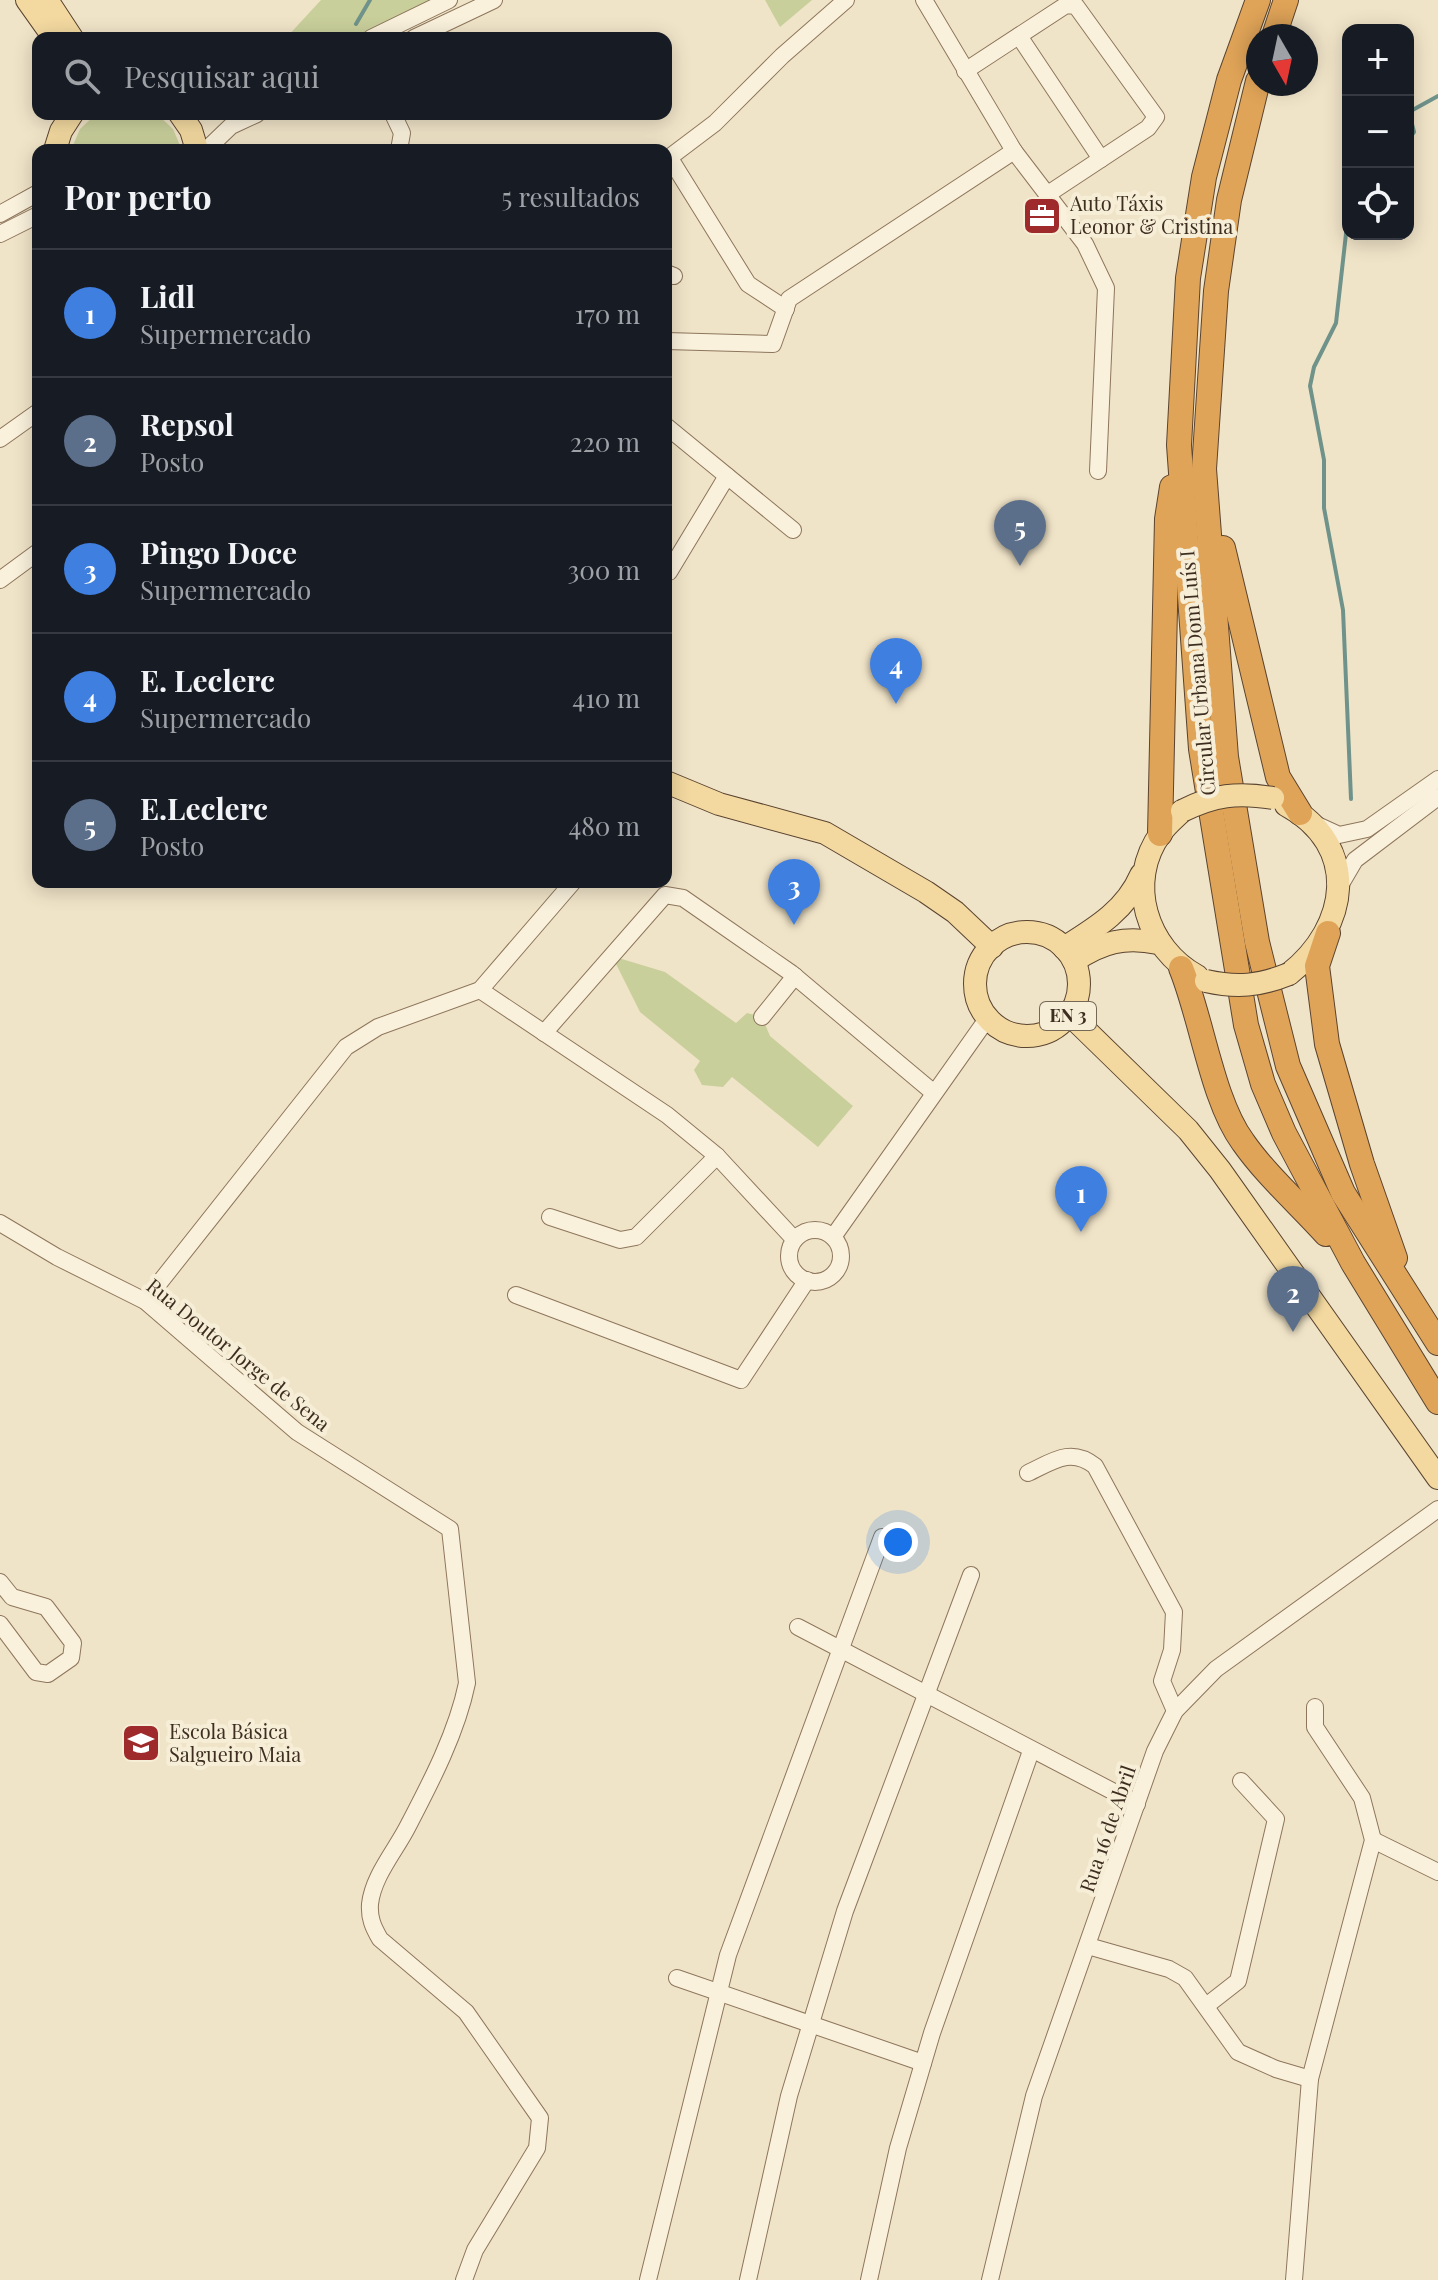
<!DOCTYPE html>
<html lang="pt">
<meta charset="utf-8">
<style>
body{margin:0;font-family:"Playfair Display",serif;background:#242831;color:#f1f3f6}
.controls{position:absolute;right:24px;top:24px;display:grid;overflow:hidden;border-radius:16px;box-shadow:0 4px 20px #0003}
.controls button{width:72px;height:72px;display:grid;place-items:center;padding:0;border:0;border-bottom:2px solid #363941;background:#171b24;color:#f1f3f6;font:40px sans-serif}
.compass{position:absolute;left:1246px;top:24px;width:72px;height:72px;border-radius:50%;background:#171b24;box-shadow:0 4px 20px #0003;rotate:171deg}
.you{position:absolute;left:898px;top:1542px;width:28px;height:28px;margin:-20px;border:6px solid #fff;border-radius:50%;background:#1a73e8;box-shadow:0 0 0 12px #1a73e833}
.badge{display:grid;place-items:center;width:52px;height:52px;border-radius:50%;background:#cc999b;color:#fff;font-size:26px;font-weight:700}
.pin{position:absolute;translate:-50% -66px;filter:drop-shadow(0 2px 4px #0008)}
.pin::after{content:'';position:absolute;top:42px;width:28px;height:24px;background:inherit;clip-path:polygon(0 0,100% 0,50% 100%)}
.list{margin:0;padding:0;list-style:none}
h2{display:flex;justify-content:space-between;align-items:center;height:104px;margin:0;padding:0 32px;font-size:34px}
h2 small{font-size:26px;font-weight:400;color:#9ea1a6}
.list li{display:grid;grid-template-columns:52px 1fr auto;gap:24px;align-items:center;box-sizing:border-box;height:128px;padding:0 32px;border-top:2px solid #363941}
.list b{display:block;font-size:30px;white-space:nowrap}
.list p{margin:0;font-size:26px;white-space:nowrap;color:#9ea1a6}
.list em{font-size:26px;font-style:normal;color:#9ea1a6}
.icon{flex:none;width:44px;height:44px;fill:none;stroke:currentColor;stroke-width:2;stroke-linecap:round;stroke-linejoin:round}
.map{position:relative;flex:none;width:1438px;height:2280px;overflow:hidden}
.search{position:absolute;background:#171b24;box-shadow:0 4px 20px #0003;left:32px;top:32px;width:640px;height:88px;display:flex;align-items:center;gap:20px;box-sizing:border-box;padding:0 28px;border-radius:16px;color:#9ea1a6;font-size:30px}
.panel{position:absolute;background:#171b24;box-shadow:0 4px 20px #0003;left:32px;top:144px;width:640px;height:744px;border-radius:16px}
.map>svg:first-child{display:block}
.green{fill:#c9cf9b}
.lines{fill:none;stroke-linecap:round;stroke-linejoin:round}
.stream{stroke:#6f938a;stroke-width:4}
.minor-casing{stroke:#8d765c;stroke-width:18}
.major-casing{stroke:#5b4430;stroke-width:24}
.highway-casing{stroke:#5b4430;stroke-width:26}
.minor{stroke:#faf1dc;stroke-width:16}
.major{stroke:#f3d9a0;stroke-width:22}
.highway{stroke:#e0a458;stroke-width:24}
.major-bridge-casing{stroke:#5b4430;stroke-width:24;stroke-linecap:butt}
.major-bridge{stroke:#f3d9a0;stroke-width:22}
.labels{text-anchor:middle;stroke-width:8;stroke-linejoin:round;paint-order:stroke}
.shield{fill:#f7eed8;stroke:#756857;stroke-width:2}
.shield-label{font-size:18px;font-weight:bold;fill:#3d2e20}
.poi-label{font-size:20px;fill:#3d2e20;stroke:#f7eed8;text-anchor:start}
.street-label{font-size:20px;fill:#3d2e20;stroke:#f7eed8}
</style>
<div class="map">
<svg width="1438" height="2280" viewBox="0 0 1438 2280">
<rect width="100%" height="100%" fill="#f0e4c8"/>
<g class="green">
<path d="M321 0H431L352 38H286Z"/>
<path d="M765 0H812L780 27Z"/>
<path d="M96 114H157L173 129 182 150H71L80 129Z"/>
<path d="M612 956 665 972 736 1023 747 1013 762 1017 770 1036 853 1106 818 1147 732 1077 723 1087 702 1085 694 1070 700 1061 640 1012Z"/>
</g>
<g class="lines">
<g class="stream">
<path d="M356 24 370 0"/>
<path d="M1408 140 1414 132 1409 112 1438 96"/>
<path d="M1348 216 1336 323 1314 367 1310 386 1324 460V508L1343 610 1351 799"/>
</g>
<defs>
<g id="minor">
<path d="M924 0 1014 151 1085 244 1106 288 1098 471"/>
<path d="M1019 36 1101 159"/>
<path d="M371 38 449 0"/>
<path d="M414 38 494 0"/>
<path d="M965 71 1066 5 1076 6 1156 117 1148 128 1048 194"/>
<path d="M393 114 402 133 399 150"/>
<path d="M206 150 231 126 257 114"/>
<path d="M666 160 715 123 782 56 846 0"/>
<path d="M671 160 748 284 786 309"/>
<path d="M0 214 38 193"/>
<path d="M0 234 38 215"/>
<path d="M666 273 674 276"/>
<path d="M666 341 773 344 789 299 1014 151"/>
<path d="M666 426 793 530"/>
<path d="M0 439 38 412"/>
<path d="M669 572 727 476"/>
<path d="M0 580 38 552"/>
<path d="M1315 824 1339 835 1367 829 1438 779"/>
<path d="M1338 889 1355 860 1438 797"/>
<path d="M480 990 667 1115 717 1156 794 1239"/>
<path d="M762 1017 795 976"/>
<path d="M544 1033 665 895 683 898 791 973 934 1093"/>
<path d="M550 1217 620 1240 636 1237 717 1156"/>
<path d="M0 1223 57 1257 145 1301 297 1432 450 1529 467 1683C457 1732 431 1782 408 1826 396 1850 373 1876 370 1904 369 1918 373 1927 380 1939L466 2012 540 2118 537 2148 475 2250 464 2280"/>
<circle cx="815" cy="1256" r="26"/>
<path d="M833 1237 987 1019"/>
<path d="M516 1295 741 1380 807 1280"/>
<path d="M145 1301 346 1047 378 1027 480 990 573 882"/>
<path d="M1028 1473C1053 1461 1071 1447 1095 1466L1174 1612 1172 1650 1162 1681 1175 1711"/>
<path d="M0 1582 12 1597 46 1607 73 1643 71 1658 48 1674 36 1672 0 1624"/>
<path d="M798 1627 1137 1804"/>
<path d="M1373 1840 1438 1872"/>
<path d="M1088 1946 1169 1969 1185 1978 1238 2052 1276 2069 1310 2079"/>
<path d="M677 1978 923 2063"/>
<path d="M1206 2006 1238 1981 1276 1819 1241 1781"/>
<path d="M648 2280 728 1955 882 1537"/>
<path d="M748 2280 789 2096 845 1911 971 1575"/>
<path d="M869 2280 898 2148 932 2033 1031 1751"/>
<path d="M990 2280 1034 2096 1155 1751 1175 1711 1216 1669 1438 1509"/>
<path d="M1294 2280 1310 2079 1373 1840 1362 1798 1315 1727V1707"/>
</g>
<g id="major">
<path d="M27 0 54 38"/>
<path d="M47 0 72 38"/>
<path d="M180 114 191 130 197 150"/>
<path d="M55 150 61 131 72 114"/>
<path d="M666 782 719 804 825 833 926 892 955 912 992 947"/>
<path d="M1286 805C1361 846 1349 927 1289 974"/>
<path d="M1182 811C1175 818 1166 825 1161 833 1125 882 1147 949 1197 976"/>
<circle cx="1027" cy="984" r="52"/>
<path d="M1064 948C1096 928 1126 910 1141 875"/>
<path d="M1074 961C1102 942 1125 936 1158 943"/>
<path d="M1069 1014 1188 1130 1220 1170 1438 1478"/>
</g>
<g id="highway">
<path d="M1258 0 1229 80 1204 177 1188 278 1179 445 1201 749 1246 1025 1263 1084 1284 1133 1353 1263 1438 1402"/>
<path d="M1274 36 1286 0"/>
<path d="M1258 81 1229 200 1216 291 1204 469 1226 757 1257 942 1288 1066 1343 1193 1438 1343"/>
<path d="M1223 548 1278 777 1300 813"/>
<path d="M1160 834 1167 519 1172 487"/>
<path d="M1328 933 1317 966 1327 1044 1362 1164 1395 1258"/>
<path d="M1181 968C1202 1019 1212 1100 1243 1142 1266 1175 1299 1204 1326 1234"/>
</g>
</defs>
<use href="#minor" class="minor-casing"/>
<use href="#major" class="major-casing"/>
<use href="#highway" class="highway-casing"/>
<use href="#minor" class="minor"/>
<use href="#major" class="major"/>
<use href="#highway" class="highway"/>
<defs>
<g id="major-bridge">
<path d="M1182 811C1214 795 1237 792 1273 798"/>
<path d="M1206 981C1237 988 1259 986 1289 974"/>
</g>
</defs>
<use href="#major-bridge" class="major-bridge-casing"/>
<use href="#major-bridge" class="major-bridge"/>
</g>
<defs>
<symbol id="office-square" viewBox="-11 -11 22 22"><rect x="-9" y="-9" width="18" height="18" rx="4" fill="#9e2a2b" stroke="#f7eed8"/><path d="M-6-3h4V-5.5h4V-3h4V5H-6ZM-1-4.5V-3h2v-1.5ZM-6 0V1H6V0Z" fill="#fff"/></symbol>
<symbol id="school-square" viewBox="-11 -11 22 22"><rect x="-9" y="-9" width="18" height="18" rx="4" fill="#9e2a2b" stroke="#f7eed8"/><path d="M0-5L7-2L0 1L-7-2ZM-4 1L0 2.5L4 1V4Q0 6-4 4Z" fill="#fff"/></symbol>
</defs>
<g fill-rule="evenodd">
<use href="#office-square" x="1020" y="194" width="44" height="44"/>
<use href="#school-square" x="119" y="1721" width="44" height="44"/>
</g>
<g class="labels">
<rect class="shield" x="1040" y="1002" width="56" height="28" rx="6"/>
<g class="shield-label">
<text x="1068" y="1022">EN 3</text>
</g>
<g class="poi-label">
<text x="1070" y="211">Auto Táxis<tspan x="1070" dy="23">Leonor &amp; Cristina</tspan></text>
<text x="169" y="1739">Escola Básica<tspan x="169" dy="23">Salgueiro Maia</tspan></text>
</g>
<g class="street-label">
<text transform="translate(1198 673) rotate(-95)" y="7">Circular Urbana Dom Luís I</text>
<text transform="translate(238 1355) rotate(39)" y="7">Rua Doutor Jorge de Sena</text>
<text transform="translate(1108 1829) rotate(-71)" y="7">Rua 16 de Abril</text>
</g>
</g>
</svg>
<div class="controls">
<button>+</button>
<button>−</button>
<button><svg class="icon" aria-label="locate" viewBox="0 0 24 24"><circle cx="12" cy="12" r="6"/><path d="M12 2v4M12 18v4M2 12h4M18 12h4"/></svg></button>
</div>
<svg class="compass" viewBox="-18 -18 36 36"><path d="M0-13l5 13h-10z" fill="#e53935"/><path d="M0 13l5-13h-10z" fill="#9ea1a6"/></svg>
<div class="you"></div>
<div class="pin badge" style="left:1081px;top:1232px;background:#3f7fe0">1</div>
<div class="pin badge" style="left:1293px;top:1332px;background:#5c6f8a">2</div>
<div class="pin badge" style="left:794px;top:925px;background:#3f7fe0">3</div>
<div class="pin badge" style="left:896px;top:704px;background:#3f7fe0">4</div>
<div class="pin badge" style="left:1020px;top:566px;background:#5c6f8a">5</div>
<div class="search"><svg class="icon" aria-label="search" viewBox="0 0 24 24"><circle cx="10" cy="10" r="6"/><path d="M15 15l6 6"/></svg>Pesquisar aqui</div>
<section class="panel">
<h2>Por perto<small>5 resultados</small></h2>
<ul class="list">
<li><span class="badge" style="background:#3f7fe0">1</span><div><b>Lidl</b><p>Supermercado</p></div><em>170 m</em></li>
<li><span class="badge" style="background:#5c6f8a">2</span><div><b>Repsol</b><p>Posto</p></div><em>220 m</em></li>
<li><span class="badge" style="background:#3f7fe0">3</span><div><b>Pingo Doce</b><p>Supermercado</p></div><em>300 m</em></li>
<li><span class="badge" style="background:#3f7fe0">4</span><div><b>E. Leclerc</b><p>Supermercado</p></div><em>410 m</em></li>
<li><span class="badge" style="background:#5c6f8a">5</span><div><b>E.Leclerc</b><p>Posto</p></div><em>480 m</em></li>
</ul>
</section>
</div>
